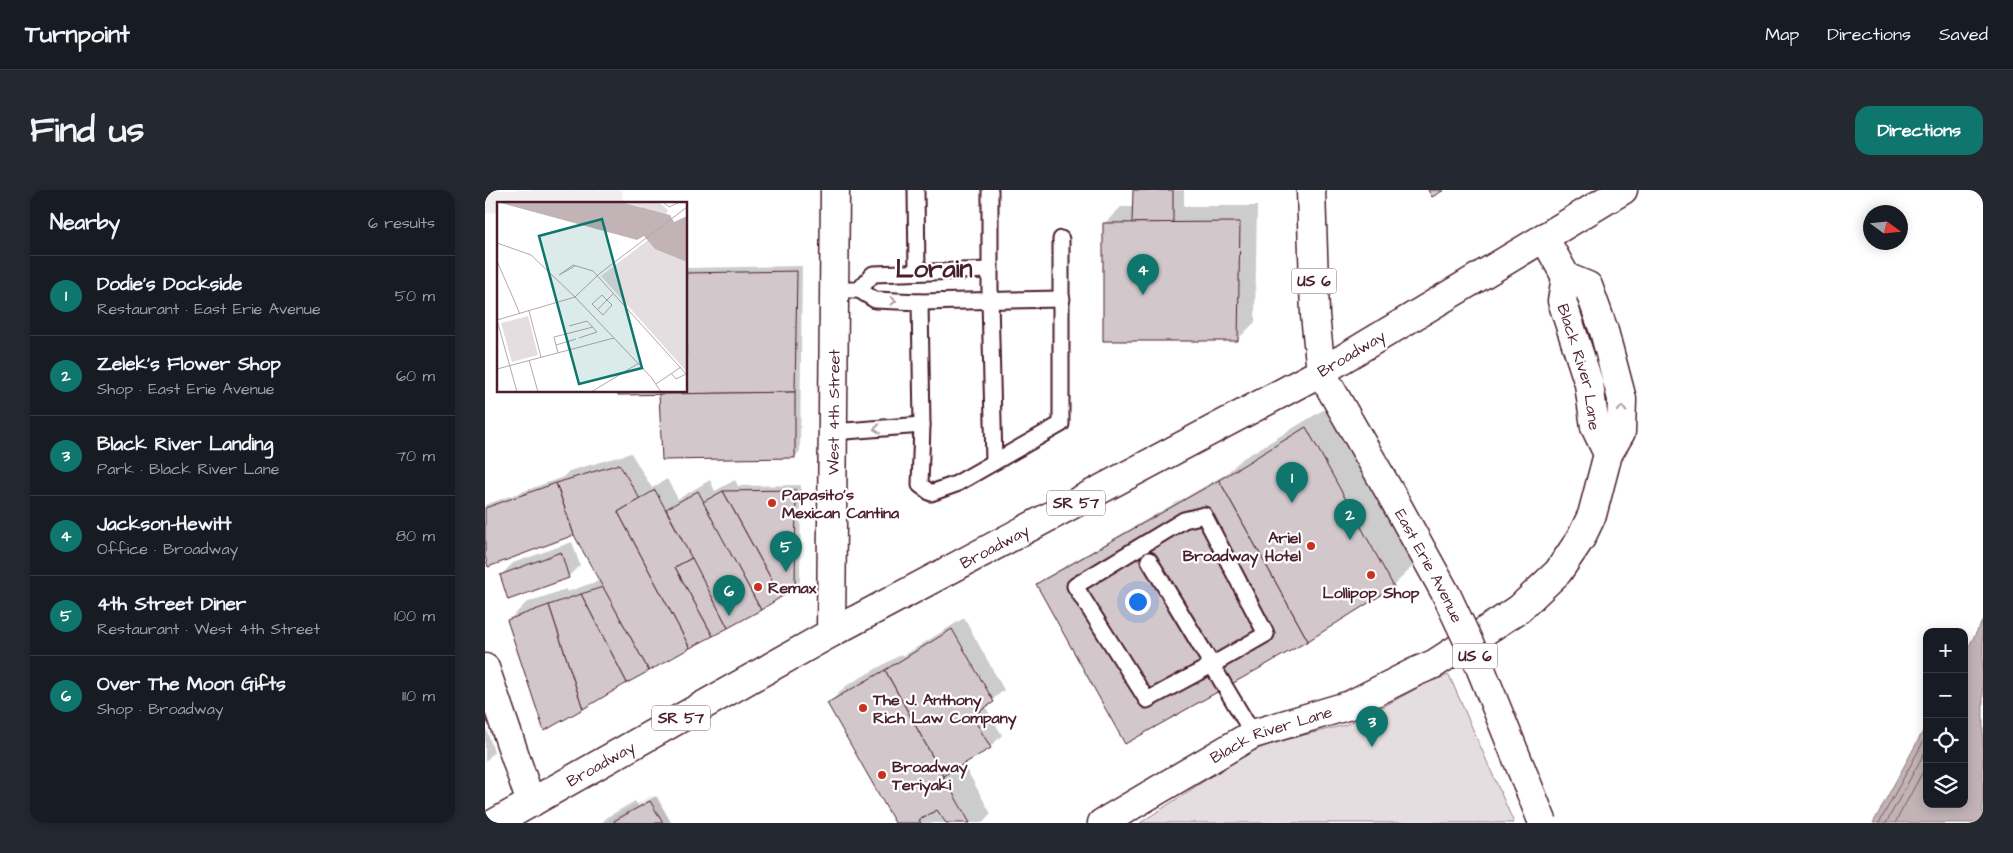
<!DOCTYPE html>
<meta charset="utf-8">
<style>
body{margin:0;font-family:"Architects Daughter",sans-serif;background:#242831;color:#f1f3f6}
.controls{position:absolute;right:15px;bottom:15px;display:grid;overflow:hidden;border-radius:10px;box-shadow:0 2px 12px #0003}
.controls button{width:45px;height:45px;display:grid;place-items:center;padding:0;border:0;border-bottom:1px solid #363941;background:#171b24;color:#f1f3f6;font:25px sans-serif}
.compass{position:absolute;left:1378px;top:15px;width:45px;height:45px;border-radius:50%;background:#171b24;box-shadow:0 2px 12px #0003;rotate:105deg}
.you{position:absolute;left:652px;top:411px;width:18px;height:18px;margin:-12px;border:4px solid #fff;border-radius:50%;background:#1a73e8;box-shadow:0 0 0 8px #1a73e833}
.badge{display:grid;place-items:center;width:32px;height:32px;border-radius:50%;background:#0f766e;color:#fff;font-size:16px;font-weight:700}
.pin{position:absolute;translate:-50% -41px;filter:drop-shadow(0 1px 2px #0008)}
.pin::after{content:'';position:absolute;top:26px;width:18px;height:15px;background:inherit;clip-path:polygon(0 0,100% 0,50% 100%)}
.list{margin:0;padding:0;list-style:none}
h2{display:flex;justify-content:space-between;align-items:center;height:65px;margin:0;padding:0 20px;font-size:21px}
h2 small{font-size:16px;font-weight:400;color:#9ea1a6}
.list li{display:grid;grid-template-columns:32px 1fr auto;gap:15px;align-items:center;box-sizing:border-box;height:80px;padding:0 20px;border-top:1px solid #363941}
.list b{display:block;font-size:19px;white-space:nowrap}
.list p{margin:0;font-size:16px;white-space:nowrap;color:#9ea1a6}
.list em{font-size:16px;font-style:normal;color:#9ea1a6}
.icon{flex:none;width:28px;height:28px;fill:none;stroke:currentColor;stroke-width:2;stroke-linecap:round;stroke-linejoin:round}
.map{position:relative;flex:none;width:1498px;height:633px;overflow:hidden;border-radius:15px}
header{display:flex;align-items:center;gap:30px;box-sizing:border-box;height:70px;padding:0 25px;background:#171b24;border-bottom:1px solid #363941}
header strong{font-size:24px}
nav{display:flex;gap:28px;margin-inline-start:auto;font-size:18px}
.intro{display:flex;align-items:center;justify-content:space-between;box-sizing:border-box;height:120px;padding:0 30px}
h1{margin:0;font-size:35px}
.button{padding:12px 22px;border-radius:15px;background:#0f766e;color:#fff;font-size:18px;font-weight:700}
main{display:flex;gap:30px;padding:0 30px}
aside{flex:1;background:#171b24;border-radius:15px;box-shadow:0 2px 12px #0003}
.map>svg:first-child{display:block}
.built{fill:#f2eeef}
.green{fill:#e5dee0;stroke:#987e86}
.water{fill:#c1b3b6;stroke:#91787e}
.shadow{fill:#0003}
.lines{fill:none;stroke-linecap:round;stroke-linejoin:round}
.shore{stroke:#7a5a63;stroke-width:1}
.building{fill:#d2c7cb;stroke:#4a1f2b}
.service-casing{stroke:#4a1f2b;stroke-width:19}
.minor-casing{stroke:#4a1f2b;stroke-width:31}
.tertiary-casing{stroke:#4a1f2b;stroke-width:31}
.primary-casing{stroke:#4a1f2b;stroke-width:31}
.service{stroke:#fff;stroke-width:15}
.minor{stroke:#fff;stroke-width:28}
.tertiary{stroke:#fff;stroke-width:28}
.primary{stroke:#fff;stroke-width:28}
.primary-bridge-casing{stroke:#4a1f2b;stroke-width:31;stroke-linecap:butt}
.primary-bridge{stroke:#fff;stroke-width:28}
.oneway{stroke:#ae9aa0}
.poi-dot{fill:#c8321e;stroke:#fff;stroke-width:2}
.labels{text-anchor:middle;stroke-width:4.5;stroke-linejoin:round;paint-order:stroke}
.shield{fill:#fff;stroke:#80626b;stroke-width:1}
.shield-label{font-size:15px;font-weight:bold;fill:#4a1f2b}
.street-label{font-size:16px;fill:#4a1f2b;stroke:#fff}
.poi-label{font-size:16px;font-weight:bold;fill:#4a1f2b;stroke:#fff;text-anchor:start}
.town-label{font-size:26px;font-weight:bold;fill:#4a1f2b;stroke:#fff}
.inset-road{fill:none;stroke:#b7a5aa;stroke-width:1}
.view{fill:#0f766e;fill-opacity:0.15;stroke:#0f766e;stroke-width:2.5}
.inset-edge{fill:none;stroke:#4a1f2b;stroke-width:2.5}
</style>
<header>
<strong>Turnpoint</strong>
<nav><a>Map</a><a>Directions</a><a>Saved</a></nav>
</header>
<div class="intro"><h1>Find us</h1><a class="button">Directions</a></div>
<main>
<aside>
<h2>Nearby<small>6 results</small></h2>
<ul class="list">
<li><span class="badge">1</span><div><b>Dodie's Dockside</b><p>Restaurant · East Erie Avenue</p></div><em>50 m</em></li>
<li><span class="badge">2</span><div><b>Zelek's Flower Shop</b><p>Shop · East Erie Avenue</p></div><em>60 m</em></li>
<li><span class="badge">3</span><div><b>Black River Landing</b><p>Park · Black River Lane</p></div><em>70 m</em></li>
<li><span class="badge">4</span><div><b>Jackson-Hewitt</b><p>Office · Broadway</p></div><em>80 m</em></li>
<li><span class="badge">5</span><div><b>4th Street Diner</b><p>Restaurant · West 4th Street</p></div><em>100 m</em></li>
<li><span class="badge">6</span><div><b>Over The Moon Gifts</b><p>Shop · Broadway</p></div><em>110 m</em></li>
</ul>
</aside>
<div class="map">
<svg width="1498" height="633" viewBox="0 0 1498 633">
<rect width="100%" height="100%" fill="#fff"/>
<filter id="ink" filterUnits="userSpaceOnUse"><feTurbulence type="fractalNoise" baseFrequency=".02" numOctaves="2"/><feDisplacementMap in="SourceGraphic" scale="10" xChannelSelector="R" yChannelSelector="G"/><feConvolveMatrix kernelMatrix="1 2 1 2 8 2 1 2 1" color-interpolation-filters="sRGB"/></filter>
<g filter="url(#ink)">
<g class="built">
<path d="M0 0H138L137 14H14V22L0 23Z"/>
<path d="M165 606 173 607 187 633H118Z"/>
</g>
<path class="green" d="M964 485 1029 633H655L762 563 795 551 860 535 885 524 945 491Z"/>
<path class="water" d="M1498 430V633H1388L1442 534V614H1479V465Z"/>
<g class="shadow">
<path d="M650 0H699V16H772L770 132 753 149 619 34 636 17H649Z"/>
<path d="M317 76 315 261 310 267 176 203 201 201V78Z"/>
<path d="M843 217 929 375 908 396 552 394 558 389 741 284 757 269Z"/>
<path d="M146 263 167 298 182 289 193 309 225 290 230 301 250 290 253 296 316 295 315 392 309 398 24 430 41 413 81 399 82 402 116 390 89 343 0 362V315L78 287 84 281Z"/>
<path d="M87 352 95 375 83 387 16 385 28 373Z"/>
<path d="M479 428 519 500 500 516 517 545 505 557 478 573 506 624 497 633H411L344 513 361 496 417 464 418 466Z"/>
<path d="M0 535 9 562 0 572Z"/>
<path d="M171 606 186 633H116L124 626 150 611 153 616Z"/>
</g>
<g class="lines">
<g class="shore">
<path d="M1394 633 1442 545"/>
<path d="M1401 633 1442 558"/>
<path d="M1410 633 1442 574"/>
</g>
</g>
<g class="building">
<path d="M648 0H688V33H647Z"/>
<path d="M943 0H959L947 7Z"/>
<path d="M755 32 753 151H618V33Z"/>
<path d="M312 81 310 202 133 205V201H201V83Z"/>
<path d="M310 202V268L177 270 174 204Z"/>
<path d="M821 237 909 397 823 451 734 290Z"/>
<path d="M134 274 155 309 133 322 205 458 164 481 89 345 71 293Z"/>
<path d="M734 290 823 451 640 554 551 394Z"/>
<path d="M71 293 89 345 3 377 0 366V318Z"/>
<path d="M170 300 207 368 190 377 228 446 205 458 133 322Z"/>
<path d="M311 300 310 399 296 407 238 301Z"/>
<path d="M213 301 276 420 243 438 181 319Z"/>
<path d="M238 301 296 407 276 420 218 312Z"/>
<path d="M76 362 84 388 23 410 15 385Z"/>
<path d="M207 368 243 438 228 446 190 377Z"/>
<path d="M118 397 164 481 142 493 96 404Z"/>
<path d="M96 404 142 493 98 519 64 415Z"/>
<path d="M64 415 98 519 59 541 22 430Z"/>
<path d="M467 439 509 512 487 526 506 558 458 586 400 480Z"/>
<path d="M400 480 458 586 485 633H461L452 620 434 630 436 633H410L342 513Z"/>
<path d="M165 611 178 633H130L129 631Z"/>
</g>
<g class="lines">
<defs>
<g id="service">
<path d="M431 0 432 82"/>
<path d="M505 0V110L509 272"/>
<path d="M349 100H374L390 110 435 112 577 109"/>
<path d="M374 100 388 84 505 80"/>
<path d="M435 112 437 235 435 295 446 303 471 294 576 234V49"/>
<path d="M348 242 437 235"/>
<path d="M664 370 727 475 662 510 590 396 699 330 719 325 781 444 727 475 768 544"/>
</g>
<g id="minor">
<path d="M1059 47 1081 87"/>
<path d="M836 182 1138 0"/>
<path id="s1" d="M346 443 350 0"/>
<path id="s2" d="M617 633 768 544 865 515 930 482 949 474 1034 419 1073 382 1096 348 1107 325 1123 264 1136 242 1137 209 1119 141 1103 96 1081 87 1077 111 1104 194 1110 237 1123 264"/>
</g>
<path id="tertiary" d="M0 478 46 613"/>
<g id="primary">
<path d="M826 0 830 125 836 182 907 306"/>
<path id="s3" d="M10 633 346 443 836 182"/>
</g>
</defs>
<use href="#service" class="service-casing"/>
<use href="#minor" class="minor-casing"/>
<use href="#tertiary" class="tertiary-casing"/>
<use href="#primary" class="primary-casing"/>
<use href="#service" class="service"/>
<use href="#minor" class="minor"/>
<use href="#tertiary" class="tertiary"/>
<use href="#primary" class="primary"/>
<defs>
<g id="primary-bridge">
<path id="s4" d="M907 306 961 404 993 472 1058 633"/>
</g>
</defs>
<use href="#primary-bridge" class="primary-bridge-casing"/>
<use href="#primary-bridge" class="primary-bridge"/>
</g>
<defs><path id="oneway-chevron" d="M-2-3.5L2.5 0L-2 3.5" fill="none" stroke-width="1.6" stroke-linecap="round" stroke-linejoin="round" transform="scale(1.25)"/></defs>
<g class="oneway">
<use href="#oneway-chevron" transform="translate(408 111) rotate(2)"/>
<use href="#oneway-chevron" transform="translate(1137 219) rotate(-89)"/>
<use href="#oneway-chevron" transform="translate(392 239) rotate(175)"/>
</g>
</g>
<g class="poi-dot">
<circle cx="287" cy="313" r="5"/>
<circle cx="826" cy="356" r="5"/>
<circle cx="886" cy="385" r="5"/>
<circle cx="273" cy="397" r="5"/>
<circle cx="378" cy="518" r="5"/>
<circle cx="397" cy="585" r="5"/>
</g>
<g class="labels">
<g class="shield">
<rect x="806.5" y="78.5" width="45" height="25" rx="4"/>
<rect x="562" y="300.5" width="58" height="25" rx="4"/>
<rect x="967.5" y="453.5" width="45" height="25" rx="4"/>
<rect x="167" y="515.5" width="58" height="25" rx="4"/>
</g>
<g class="shield-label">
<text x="829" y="96">US 6</text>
<text x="591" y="318">SR 57</text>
<text x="990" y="471">US 6</text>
<text x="196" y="533">SR 57</text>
</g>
<g class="street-label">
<text transform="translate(866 163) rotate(-31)" y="6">Broadway</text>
<text dy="6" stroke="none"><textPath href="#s2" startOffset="948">Black River Lane</textPath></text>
<text dy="6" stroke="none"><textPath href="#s1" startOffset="221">West 4th Street</textPath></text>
<text dy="6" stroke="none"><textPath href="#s3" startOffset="571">Broadway</textPath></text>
<text dy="6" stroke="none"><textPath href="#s4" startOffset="79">East Erie Avenue</textPath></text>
<text dy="6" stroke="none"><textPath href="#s2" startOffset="192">Black River Lane</textPath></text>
<text dy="6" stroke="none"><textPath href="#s3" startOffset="121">Broadway</textPath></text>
</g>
<g class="poi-label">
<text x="297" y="310">Papasito's<tspan x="297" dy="18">Mexican Cantina</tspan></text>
<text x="816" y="353" text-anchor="end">Ariel<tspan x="816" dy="18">Broadway Hotel</tspan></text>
<text x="283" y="403">Remax</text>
<text x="886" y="408" text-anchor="middle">Lollipop Shop</text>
<text x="388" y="515">The J. Anthony<tspan x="388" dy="18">Rich Law Company</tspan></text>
<text x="407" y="582">Broadway<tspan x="407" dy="18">Teriyaki</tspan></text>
</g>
<g class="town-label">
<text x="449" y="87">Lorain</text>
</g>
</g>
<g transform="translate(12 12)">
<rect width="190" height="190" fill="#fff"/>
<path d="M124 0H162L171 8 169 12 150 9 145 8V5ZM151 38 190 60V170L104 74ZM31 114 41 153 15 160 4 121Z" fill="#e5dee0"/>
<path d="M0 0H124L173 13 177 20 190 14V60L158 47 147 34 140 38Z" fill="#c1b3b6"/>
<path class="inset-road" d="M166 0 172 5 183 0M0 41 34 53 78 95M0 59 23 112M78 64 62 73 76 63 96 69 190 173M78 95 154 175 164 190M101 107 110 98 115 103 106 113 95 102 105 93 110 98 116 92M32 109 44 155M0 118 20 190M0 118 78 95 102 72 190 5M72 124 90 119 100 130 82 136M59 143 79 137M61 151 57 135 96 125M32 158 41 190M0 167 117 136M174 171 179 177 189 172M159 182 184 165M94 190 142 161"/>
<path class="view" d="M105 17 145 166 82 182 42 34Z"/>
<rect width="190" height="190" class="inset-edge"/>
</g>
</svg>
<div class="controls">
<button>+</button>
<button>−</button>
<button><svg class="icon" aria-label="locate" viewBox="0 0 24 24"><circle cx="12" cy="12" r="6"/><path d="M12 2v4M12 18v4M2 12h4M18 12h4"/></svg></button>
<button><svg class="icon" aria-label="layers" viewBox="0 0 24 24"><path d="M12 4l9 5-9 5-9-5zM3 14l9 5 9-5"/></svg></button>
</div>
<svg class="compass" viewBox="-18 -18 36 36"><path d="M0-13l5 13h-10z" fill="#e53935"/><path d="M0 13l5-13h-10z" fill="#9ea1a6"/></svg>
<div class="you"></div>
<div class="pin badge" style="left:807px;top:313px">1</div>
<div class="pin badge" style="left:865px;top:350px">2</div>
<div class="pin badge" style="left:887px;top:557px">3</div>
<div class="pin badge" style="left:658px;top:105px">4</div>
<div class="pin badge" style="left:301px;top:382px">5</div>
<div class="pin badge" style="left:244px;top:426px">6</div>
</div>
</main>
